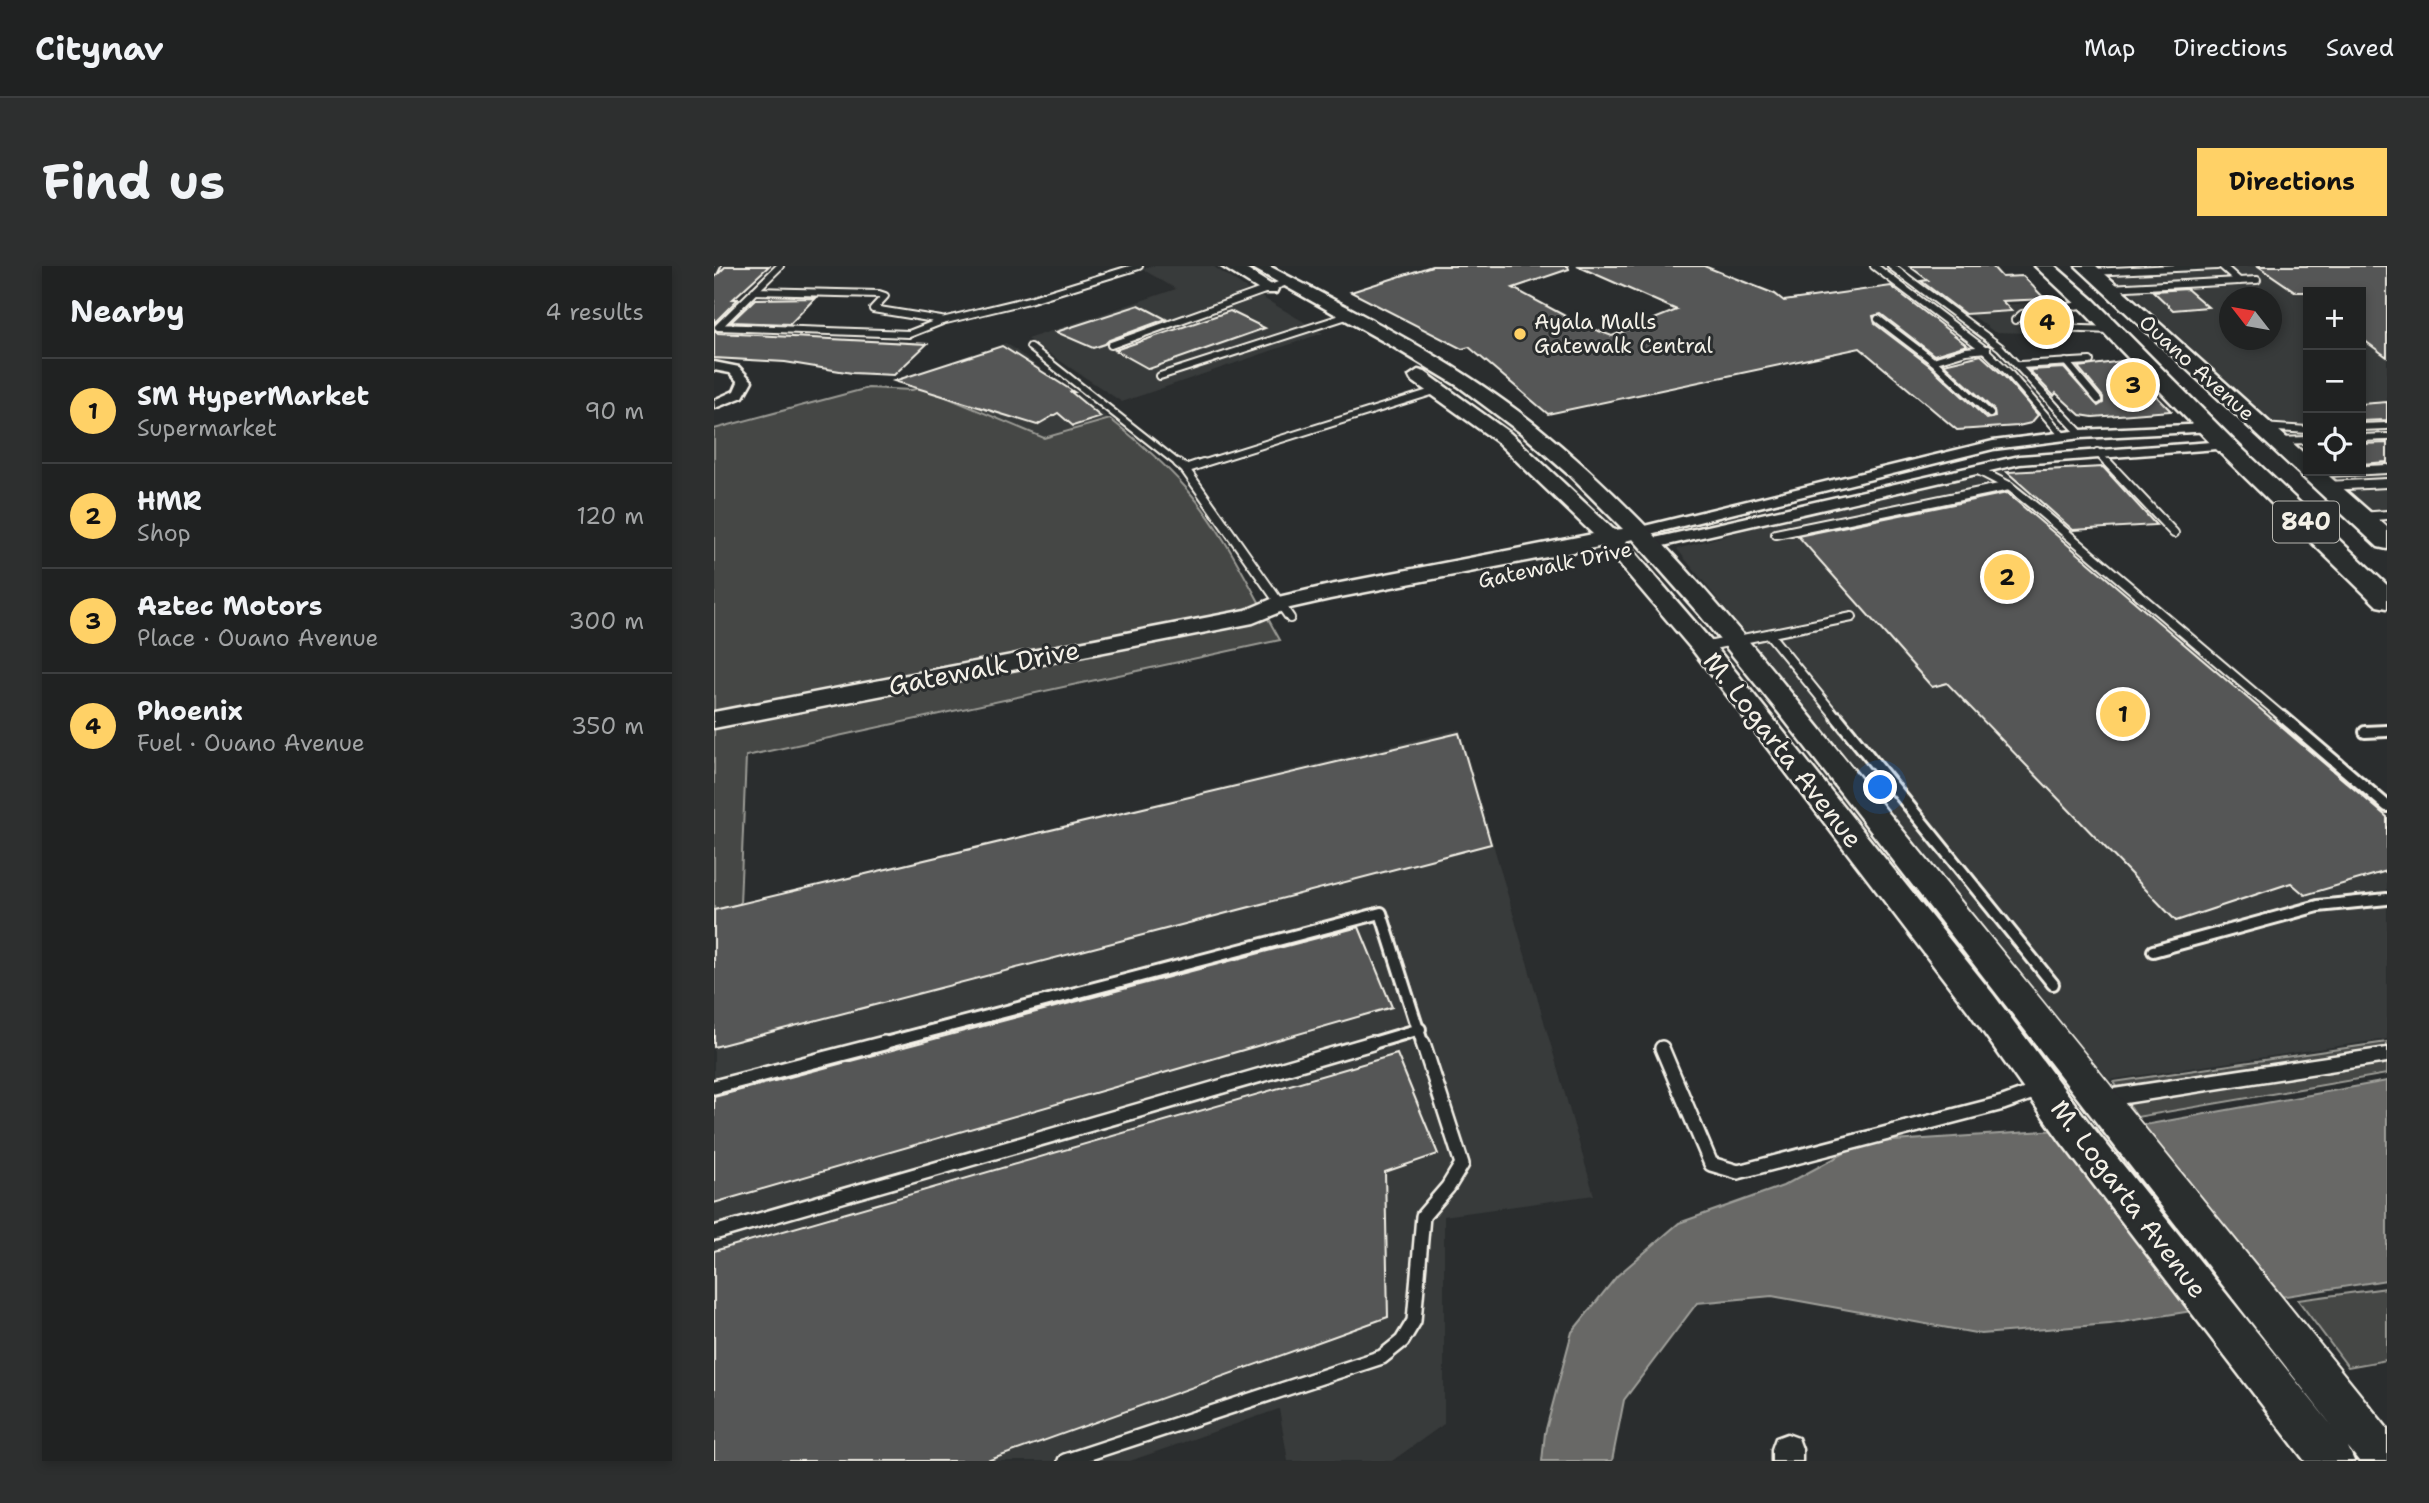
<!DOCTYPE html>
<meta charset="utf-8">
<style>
body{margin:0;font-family:"Shantell Sans",sans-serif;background:#2d2f2f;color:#f1f3f6}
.controls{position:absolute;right:21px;top:21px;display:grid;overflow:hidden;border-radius:0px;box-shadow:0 4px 10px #0003}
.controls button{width:63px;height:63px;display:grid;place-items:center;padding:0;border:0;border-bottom:2px solid #3d3f40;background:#202222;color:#f1f3f6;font:35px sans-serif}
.compass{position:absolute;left:1505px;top:21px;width:63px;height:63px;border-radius:50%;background:#202222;box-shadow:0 4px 10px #0003;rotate:301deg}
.you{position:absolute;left:1167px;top:522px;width:24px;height:24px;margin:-18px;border:5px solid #fff;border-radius:50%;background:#1a73e8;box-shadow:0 0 0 10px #1a73e833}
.badge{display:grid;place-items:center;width:46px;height:46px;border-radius:50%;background:#ffd166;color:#111;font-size:23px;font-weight:700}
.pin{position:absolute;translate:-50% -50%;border:4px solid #fff;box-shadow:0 2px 7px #0006}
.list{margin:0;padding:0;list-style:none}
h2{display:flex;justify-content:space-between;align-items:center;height:91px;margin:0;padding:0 28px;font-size:30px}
h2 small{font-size:23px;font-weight:400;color:#a2a4a5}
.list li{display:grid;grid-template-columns:46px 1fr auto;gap:21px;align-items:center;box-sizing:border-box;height:105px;padding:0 28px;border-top:2px solid #3d3f40}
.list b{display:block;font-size:26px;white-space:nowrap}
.list p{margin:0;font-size:23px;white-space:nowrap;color:#a2a4a5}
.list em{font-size:23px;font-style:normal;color:#a2a4a5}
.icon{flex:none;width:38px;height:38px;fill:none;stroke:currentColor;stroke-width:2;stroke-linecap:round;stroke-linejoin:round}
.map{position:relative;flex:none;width:1673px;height:1195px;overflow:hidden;border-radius:0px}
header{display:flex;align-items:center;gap:42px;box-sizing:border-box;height:98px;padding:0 35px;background:#202222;border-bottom:2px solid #3d3f40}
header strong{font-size:33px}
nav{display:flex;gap:38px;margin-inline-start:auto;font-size:24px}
.intro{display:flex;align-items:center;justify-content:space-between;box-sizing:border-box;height:168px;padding:0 42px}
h1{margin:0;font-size:49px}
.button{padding:18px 32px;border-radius:0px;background:#ffd166;color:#111;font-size:24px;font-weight:700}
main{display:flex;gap:42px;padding:0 42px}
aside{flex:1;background:#202222;border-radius:0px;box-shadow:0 4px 10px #0003}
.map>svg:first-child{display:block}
.built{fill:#373a3a;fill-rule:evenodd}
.green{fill:#444645;stroke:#9c9c96;stroke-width:2}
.water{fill:#676866;stroke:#9f9f9a;stroke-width:2}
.building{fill:#555756;stroke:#f4f1e8;stroke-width:2}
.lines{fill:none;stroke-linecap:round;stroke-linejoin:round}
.service-far3-casing{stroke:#f4f1e8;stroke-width:10}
.service-far2-casing{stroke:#f4f1e8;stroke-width:12}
.service-far1-casing{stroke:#f4f1e8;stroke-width:16}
.service-casing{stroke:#f4f1e8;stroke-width:18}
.pedestrian-casing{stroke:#f4f1e8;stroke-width:5}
.minor-casing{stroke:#f4f1e8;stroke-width:5}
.secondary-casing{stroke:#f4f1e8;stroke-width:5}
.trunk-casing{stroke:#f4f1e8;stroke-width:5}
.service-far3{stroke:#2a2d2e;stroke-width:6}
.service-far2{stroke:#2a2d2e;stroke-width:8}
.service-far1{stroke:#2a2d2e;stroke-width:10}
.service{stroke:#2a2d2e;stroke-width:13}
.pedestrian{fill:#2a2d2e;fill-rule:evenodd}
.minor{fill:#2a2d2e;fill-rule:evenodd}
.secondary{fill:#2a2d2e;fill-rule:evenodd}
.trunk{fill:#2a2d2e;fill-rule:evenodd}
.poi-dot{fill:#ffd166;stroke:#2a2d2e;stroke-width:2.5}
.labels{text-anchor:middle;stroke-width:6;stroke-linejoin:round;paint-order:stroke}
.far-poi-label{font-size:21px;fill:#f4f1e8;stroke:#2a2d2e;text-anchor:start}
.far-street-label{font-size:21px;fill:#f4f1e8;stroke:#2a2d2e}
.shield{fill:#2a2d2e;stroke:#b7b6b0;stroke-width:2}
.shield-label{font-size:24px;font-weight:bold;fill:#f4f1e8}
.street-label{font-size:26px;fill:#f4f1e8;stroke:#2a2d2e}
</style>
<header>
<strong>Citynav</strong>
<nav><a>Map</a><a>Directions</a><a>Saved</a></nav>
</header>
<div class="intro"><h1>Find us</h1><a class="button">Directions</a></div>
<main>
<aside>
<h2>Nearby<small>4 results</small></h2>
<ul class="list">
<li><span class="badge">1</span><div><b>SM HyperMarket</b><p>Supermarket</p></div><em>90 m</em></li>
<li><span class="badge">2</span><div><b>HMR</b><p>Shop</p></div><em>120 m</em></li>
<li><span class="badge">3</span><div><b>Aztec Motors</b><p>Place · Ouano Avenue</p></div><em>300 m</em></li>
<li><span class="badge">4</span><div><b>Phoenix</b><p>Fuel · Ouano Avenue</p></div><em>350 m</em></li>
</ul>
</aside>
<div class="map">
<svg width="1673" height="1195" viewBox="0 0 1673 1195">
<rect width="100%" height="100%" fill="#2a2d2e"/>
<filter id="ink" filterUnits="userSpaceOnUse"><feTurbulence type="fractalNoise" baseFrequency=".0143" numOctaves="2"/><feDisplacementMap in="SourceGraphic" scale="14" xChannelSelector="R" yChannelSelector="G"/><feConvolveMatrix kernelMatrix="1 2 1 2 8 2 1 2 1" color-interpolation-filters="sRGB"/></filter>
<g filter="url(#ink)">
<g class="built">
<path d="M437 0H499L534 24 523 28 532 33 544 29 609 67 408 136 313 73 462 23 428 3Z"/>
<path d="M1387 0H1673V259L1613 205H1647V26H1594V188ZM1516 32H1558V74H1516Z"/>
<path d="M1343 35 1378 69 1280 66 1249 42Z"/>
<path d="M292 77 396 153 330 172 208 121 198 124 181 114Z"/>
<path d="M1287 204 1673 530V773L1395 814 1305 708 963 283 1077 251Z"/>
<path d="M746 463 880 929 730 950V1158L678 1195H574L565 1143 416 1195H0V644Z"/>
</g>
<g class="green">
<path d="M208 121 330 172 396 153C423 174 449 196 472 222 511 266 537 324 566 374L32 490 26 638 0 644V163L154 122 198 124Z"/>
<path d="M1673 776V808L1423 851 1400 816Z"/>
<path d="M1673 1022V1094L1634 1101 1584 1034Z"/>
</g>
<path class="water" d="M1673 815V1014L1396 1058 1267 1068 1058 1030 983 1037 910 1134 898 1195H828L831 1167 858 1066 903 1010 965 957 1069 920 1149 877 1436 858Z"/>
<g class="building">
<path d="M12 0H55L19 33H24L0 57V12Z"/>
<path d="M718 0H854L855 3 799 22 866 58 898 70 963 44 863 0H990L1061 28 1070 35 1177 20 1253 79 1220 89 1167 48 1159 50 1161 58 1215 99 1273 153 1281 151 1280 144 1230 98 1267 89 1291 111 1324 149 1317 157 1304 160 1243 164 1146 82 834 148 755 81 748 83 637 26Z"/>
<path d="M1195 0H1278L1288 11 1309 10 1331 33 1288 35 1298 45 1251 48 1207 15 1214 14Z"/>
<path d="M1544 0H1673V91L1647 72V26H1582Z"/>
<path d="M1473 23 1494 41 1459 44 1439 25Z"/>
<path d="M101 32 76 58 17 56 41 33Z"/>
<path d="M425 39 452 53 395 74 391 78 379 82 342 66Z"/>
<path d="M516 45 551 62 435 103 401 84Z"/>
<path d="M0 65 4 67 213 78 180 109 138 107 71 96 0 92Z"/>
<path d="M288 80 360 126H357L387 151 359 160 344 147 323 159 180 115Z"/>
<path d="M1408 95 1457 145 1379 151 1366 149 1342 127 1340 130 1315 104 1350 102 1384 140 1389 137V131L1364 101Z"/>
<path d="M1673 136V154L1647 155V138Z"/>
<path d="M1673 177V196L1647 198V178Z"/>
<path d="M1389 201 1442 259 1359 264 1293 206Z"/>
<path d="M1293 227 1673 551V605L1591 629 1577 617 1462 655 1233 417 1218 421 1084 270Z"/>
<path d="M745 467 777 578 0 781V644Z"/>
<path d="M645 661 678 741 0 937V831Z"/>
<path d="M683 788 724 888 671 906 674 1051 273 1195H0V985Z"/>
</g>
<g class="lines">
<defs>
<g id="service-far3">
<path d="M66 0 4 61 195 68 228 55 315 34 425 0"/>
<path d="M1160 0 1270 83 1295 107 1349 170"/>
<path d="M1177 0 1286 81 1367 168"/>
<path d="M1508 0 1525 15"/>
<path d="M0 6 3 0"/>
<path d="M1377 6 1503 0"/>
<path d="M1395 22 1543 14"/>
<path d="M40 25 165 28 171 30 159 43 227 54"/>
<path d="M1164 53 1219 95 1276 148"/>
<path d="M1301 54 1308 48 1373 38"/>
<path d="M1313 61 1398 64"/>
<path d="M397 79 573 16"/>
<path d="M316 81 466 199"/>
<path d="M1219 95 1252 85 1273 83"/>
<path d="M1352 96 1384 134"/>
<path d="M1306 99 1376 95"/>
<path d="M446 110 636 49"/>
<path d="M1548 161 1594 164"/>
<path d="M1647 161 1673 160"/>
<path d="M1647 172 1673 171"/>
<path d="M1563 175 1594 174"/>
<path d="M1383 186 1395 199"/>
<path d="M484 199 724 124"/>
</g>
<g id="service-far2">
<path d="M464 197 471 203 576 352"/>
<path d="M1394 197 1460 267"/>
<path d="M471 203 489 197"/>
<path d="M1264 204 1295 220 1320 240 1571 453"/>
<path d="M1598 207 1673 203"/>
<path d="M1613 220 1673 217"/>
<path d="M1647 251 1673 249"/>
<path d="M1062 268 1295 220"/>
<path d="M1055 368 1124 453"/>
<path d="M989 381 1138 351"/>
</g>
<g id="service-far1">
<path d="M1123 451 1339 718"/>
<path d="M1569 451 1673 540"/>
<path d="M1651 466 1673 465"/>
<path d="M1439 685 1604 640 1673 633"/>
<path d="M163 779 667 647 709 779"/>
<path d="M652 779 706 763"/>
</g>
<g id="service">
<path d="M948 782 997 898 1024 906 1289 837 1325 824"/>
<path d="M0 821 170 777"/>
<path d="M0 967 658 777"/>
<path d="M351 1195 668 1091 688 1075 700 1055 709 950 734 921 748 898 709 777"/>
</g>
<path id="pedestrian" d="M1673 782V796L1386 841 1379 838 1377 833 1379 828 1386 825Z"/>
<g id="minor">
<path d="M0 96 25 101 38 115 29 131 1 142 0 134 20 125 24 116 16 107 0 104Z"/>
<path d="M1494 158 1499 159V165L1367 172 1279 183 924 271 916 266 918 263 1279 175 1367 164Z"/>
<path d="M1511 175 1516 176V182L1306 198 936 283 928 278 936 273 1306 190Z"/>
<path d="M1073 1168 1084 1172 1088 1183V1195H1058V1183L1062 1172Z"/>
</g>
<g id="secondary">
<path d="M507 0H527L564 23 562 27H550Z"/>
<path d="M535 0H555C647 48 741 94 822 159 958 269 1063 411 1173 545 1341 750 1507 956 1673 1162V1195H1645L1634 1181 1640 1195H1591L1347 876 1255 746 980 386 890 280 616 333 576 342 539 357 0 462V446L532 344 560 332 616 319 879 268 782 175 697 114 695 110 704 104 711 106 796 167 900 264 909 263 855 209 807 167 744 120 676 79ZM919 273 985 348 1065 447 1618 1160 1373 854 1279 728 998 376 911 275Z"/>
</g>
<g id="trunk">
<path d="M1321 0H1341L1380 34 1519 174 1673 319V342L1663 340 1503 184 1366 42Z"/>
<path d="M1362 0H1382L1594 191V205H1609L1673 261V283L1664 281Z"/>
</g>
</defs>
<use href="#service-far3" class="service-far3-casing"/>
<use href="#service-far2" class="service-far2-casing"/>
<use href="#service-far1" class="service-far1-casing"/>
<use href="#service" class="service-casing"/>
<use href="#pedestrian" class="pedestrian-casing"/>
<use href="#minor" class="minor-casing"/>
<use href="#secondary" class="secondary-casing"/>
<use href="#trunk" class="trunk-casing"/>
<use href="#service-far3" class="service-far3"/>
<use href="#service-far2" class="service-far2"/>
<use href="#service-far1" class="service-far1"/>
<use href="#service" class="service"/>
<use href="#pedestrian" class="pedestrian"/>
<use href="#minor" class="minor"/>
<use href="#secondary" class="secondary"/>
<use href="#trunk" class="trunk"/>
</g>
</g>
<circle class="poi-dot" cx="806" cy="68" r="7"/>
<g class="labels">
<g class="far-poi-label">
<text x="820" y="63">Ayala Malls<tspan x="820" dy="24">Gatewalk Central</tspan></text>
</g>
<g class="far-street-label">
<text transform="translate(1483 102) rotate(42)" y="7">Ouano Avenue</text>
<text transform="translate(841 299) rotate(-12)" y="7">Gatewalk Drive</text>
</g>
<rect class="shield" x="1559" y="235.5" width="66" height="41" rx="5"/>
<g class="shield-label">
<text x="1592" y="264">840</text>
</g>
<g class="street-label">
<text transform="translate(270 402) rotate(-11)" y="9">Gatewalk Drive</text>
<text transform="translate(1069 484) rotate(52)" y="9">M. Logarta Avenue</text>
<text transform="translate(1415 933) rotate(53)" y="9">M. Logarta Avenue</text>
</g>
</g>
</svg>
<div class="controls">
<button>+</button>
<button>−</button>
<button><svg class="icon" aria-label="locate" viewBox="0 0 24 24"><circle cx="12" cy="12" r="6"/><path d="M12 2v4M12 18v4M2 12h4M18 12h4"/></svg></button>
</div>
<svg class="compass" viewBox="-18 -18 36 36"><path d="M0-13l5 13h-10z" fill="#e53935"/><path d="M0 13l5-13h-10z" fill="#a2a4a5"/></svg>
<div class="you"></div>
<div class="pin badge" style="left:1409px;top:448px">1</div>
<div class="pin badge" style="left:1293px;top:311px">2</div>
<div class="pin badge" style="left:1419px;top:119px">3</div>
<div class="pin badge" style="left:1333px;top:56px">4</div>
</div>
</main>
